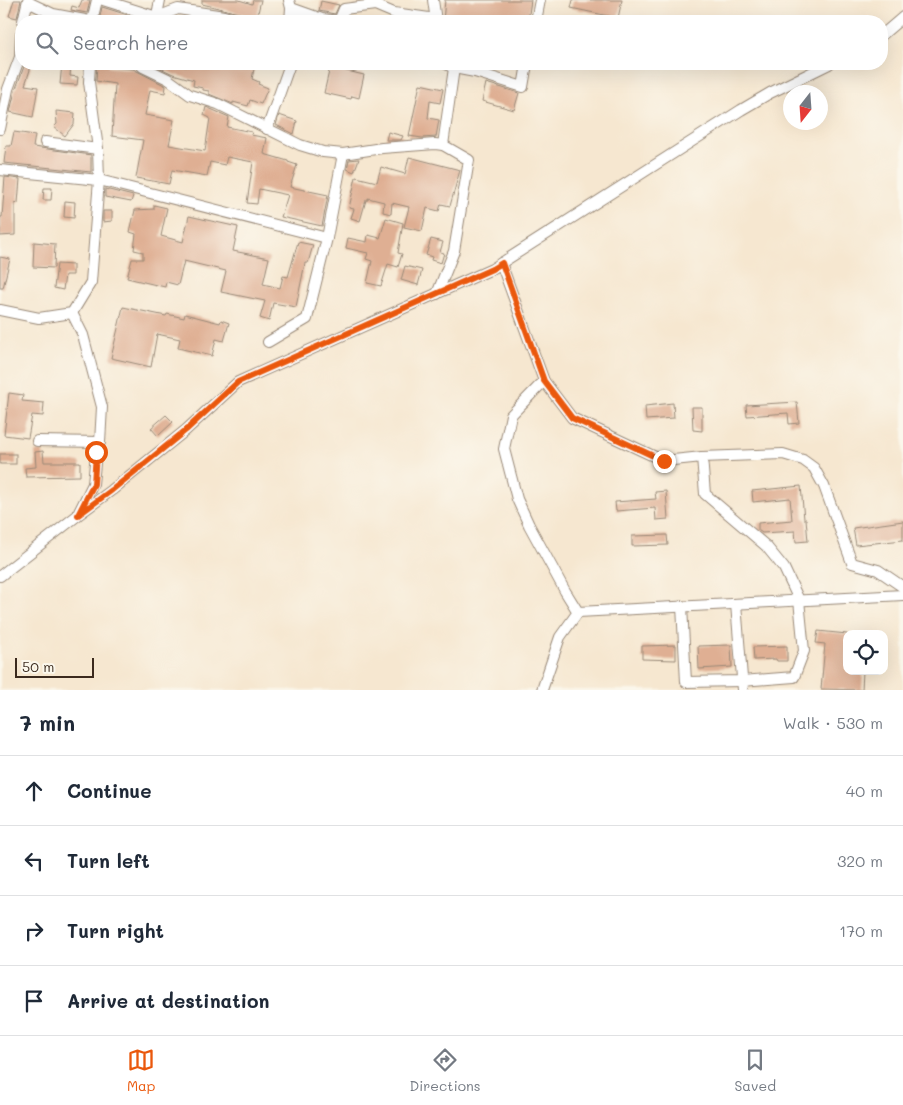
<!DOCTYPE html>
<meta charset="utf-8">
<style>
body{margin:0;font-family:Mali,sans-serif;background:#f2f2f3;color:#1f2937}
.controls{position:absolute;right:15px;bottom:15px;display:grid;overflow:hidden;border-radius:10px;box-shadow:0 5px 20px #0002}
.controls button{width:45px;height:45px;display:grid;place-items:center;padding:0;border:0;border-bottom:1px solid #e0e1e3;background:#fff;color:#1f2937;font:25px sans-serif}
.compass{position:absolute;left:783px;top:85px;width:45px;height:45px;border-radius:50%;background:#fff;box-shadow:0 5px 20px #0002;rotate:197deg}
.scale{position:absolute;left:15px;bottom:12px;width:79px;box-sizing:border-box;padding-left:5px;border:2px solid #3b2a1e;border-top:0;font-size:14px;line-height:18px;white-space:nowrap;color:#3b2a1e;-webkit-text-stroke:4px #fbf7ec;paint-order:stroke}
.stop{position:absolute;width:15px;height:15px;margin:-11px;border:4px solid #ea580c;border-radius:50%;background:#fff}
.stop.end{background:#ea580c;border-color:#fff;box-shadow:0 1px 5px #0008}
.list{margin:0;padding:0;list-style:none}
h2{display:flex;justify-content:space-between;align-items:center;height:65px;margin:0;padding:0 20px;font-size:21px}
h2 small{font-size:16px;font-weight:400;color:#747a83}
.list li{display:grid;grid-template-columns:32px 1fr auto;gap:15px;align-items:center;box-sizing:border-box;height:70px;padding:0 20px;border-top:1px solid #e0e1e3}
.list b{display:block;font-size:19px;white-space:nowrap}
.list em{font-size:16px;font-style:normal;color:#747a83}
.icon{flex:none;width:28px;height:28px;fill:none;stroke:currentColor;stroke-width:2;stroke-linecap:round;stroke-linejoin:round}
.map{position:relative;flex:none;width:903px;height:690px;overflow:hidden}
.search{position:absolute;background:#fff;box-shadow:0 5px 20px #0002;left:15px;right:15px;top:15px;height:55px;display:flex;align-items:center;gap:12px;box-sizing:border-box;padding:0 18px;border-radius:20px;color:#747a83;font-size:19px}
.sheet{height:345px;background:#fff}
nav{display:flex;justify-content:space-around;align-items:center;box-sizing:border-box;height:70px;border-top:1px solid #e0e1e3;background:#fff;font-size:14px;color:#747a83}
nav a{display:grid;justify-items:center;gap:2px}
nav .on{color:#ea580c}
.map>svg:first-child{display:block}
.building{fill:#dfaf93}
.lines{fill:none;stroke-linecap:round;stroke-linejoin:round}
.minor-casing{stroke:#988877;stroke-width:12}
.minor{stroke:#fff;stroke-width:10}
.route{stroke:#ea580c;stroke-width:6}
</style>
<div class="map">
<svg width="903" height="690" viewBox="0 0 903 690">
<rect width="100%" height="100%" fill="#fbf7ec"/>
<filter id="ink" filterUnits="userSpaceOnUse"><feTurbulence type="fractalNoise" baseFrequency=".02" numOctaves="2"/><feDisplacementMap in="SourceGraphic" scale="10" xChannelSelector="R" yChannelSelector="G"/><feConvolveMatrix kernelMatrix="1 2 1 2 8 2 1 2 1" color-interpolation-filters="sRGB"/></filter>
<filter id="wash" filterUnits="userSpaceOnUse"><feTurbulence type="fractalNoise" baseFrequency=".0096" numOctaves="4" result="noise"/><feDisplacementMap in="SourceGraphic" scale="20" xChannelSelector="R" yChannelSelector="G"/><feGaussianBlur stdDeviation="1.12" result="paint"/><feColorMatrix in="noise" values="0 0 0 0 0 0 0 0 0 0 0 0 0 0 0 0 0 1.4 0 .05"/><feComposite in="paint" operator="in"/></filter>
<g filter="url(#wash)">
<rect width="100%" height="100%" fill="#f6e7d0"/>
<g id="blocks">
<g class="building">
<path d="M14 0H21L17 18 9 16Z"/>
<path d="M82 0H90L87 13 71 10 72 6 79 8Z"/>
<path d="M202 0H239L252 4 253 0H261L256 21H248L246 17 243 14 202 4Z"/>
<path d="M445 0H531L528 21H443Z"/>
<path d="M573 0H622L618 18 571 8Z"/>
<path d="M321 1 339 5 335 14 319 11Z"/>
<path d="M102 7 147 21H99Z"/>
<path d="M25 64H32L25 85 38 87 33 117 10 112 15 91Z"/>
<path d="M62 64H71L70 76 78 77 77 85 60 84Z"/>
<path d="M97 64H108V67L133 69 166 86 165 93 150 90 145 115 174 120 169 145 205 151 210 118 204 115 206 107 229 117 227 127 252 132 251 135 267 138 264 154 288 161V162L297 165 290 187 328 195 322 226 281 217 288 195 259 189 257 204 247 203 253 162 227 157 225 165 210 162 207 176 172 170 169 184 136 178 143 140 112 136 115 84 96 81Z"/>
<path d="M152 64H175L186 67 187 64H255L252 79 259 82 258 84 268 88 261 104 250 100 248 106 233 102V104L209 94V91L203 90V88L193 86 194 80 173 74Z"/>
<path d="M330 67 364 75 359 98 352 96 351 99 324 93Z"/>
<path d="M486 83 519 93 514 110 482 101Z"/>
<path d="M420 84 443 89 440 103 430 101 428 118 439 120 436 137 422 138 409 136Z"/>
<path d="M56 111 75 113 74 124 65 136 54 127 57 124Z"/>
<path d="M279 115 297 121 294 134 276 125Z"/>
<path d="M14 132 35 135 33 147 91 155V172L4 163 6 146H11Z"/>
<path d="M388 132 403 136 401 140H386Z"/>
<path d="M409 157 460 170 450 206 441 204 439 211 427 208 422 231 404 227 409 207 392 203 391 214 383 212 384 202 368 198V200H366L360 221 351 218 354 209 349 208 356 177 377 182 381 167 405 174Z"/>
<path d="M359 159 354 172 347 169 349 160Z"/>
<path d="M5 177 20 179 18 203 15 202V235L0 236V217H2Z"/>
<path d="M44 188H52L51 200H43Z"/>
<path d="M105 189 133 196 131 202 105 197Z"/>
<path d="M65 201 75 202 74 218 64 217Z"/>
<path d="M154 205 167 208 161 236 183 242 189 216 238 227 233 251 269 258 263 284 280 288 283 276 288 277 298 242 313 245 308 263H305L296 307 273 303 269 321 260 318 265 301 221 292 226 271 184 261 178 285 166 282 165 287 127 278 132 259H143V252L134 250 136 234 130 232 135 210 154 209Z"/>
<path d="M103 211H112V221L103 222Z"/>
<path d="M386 218 403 223 398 253 402 254 398 267 388 264 381 286 367 283 372 261 366 259 368 253 346 248 348 238 367 242 368 235 380 238Z"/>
<path d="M431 239 443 242 440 252 444 253 441 263 431 260 432 257 426 255Z"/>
<path d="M34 242 55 244 54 268 33 267Z"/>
<path d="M0 257 10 259 3 288H0Z"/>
<path d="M57 264 73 265V275H65L63 290 54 288Z"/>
<path d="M405 266 422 270 418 285 401 280Z"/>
<path d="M123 307 166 316 167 314 184 318 185 314 220 323 221 320 229 323 224 341 216 339 212 356 178 348 180 339 157 334 151 367 111 358Z"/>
<path d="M9 393 23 395 22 401 44 403 43 416 32 415 28 438 4 435Z"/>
<path d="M797 402 799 423 789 424 788 413 747 416 746 405Z"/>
<path d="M673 403 674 418 646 420 645 406Z"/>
<path d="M692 407H702V431L693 430Z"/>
<path d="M166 415 173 422 158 436 151 428Z"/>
<path d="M43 451 44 462H80V476L26 477 25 468 36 467 35 452Z"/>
<rect x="0" y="454" width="16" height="10"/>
<path d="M801 486 804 519H806L808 541 796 542 795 531 762 533 758 530V523L792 520 790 498 753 502 752 491Z"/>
<path d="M666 491 668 519 656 520 655 508 616 511 615 502 656 499 655 492Z"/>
<path d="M903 521V540L856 545 853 528Z"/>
<path d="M667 535 668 545 632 546V536Z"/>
<path d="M818 631 847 634V671H863L862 690 821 689 825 644 816 643Z"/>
<path d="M676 645V660L642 659V646Z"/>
<path d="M731 645 732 667 699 669 698 646Z"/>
<path d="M787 646V661H777L776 659 754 660 753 647Z"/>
</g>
</g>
</g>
<g filter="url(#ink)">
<use href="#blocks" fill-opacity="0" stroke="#988877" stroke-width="1"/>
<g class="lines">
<defs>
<g id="minor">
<path d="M103 0 157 17 178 9 224 16 241 21"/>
<path d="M289 0 291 8 290 21"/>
<path d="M433 0 436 21"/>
<path d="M28 2 53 14 90 21"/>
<path d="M291 8 322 19 339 21 344 9 375 5 394 13 436 19"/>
<path d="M156 20 160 0"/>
<path d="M23 21 28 0"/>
<path d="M92 21 97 0"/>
<path d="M536 21 540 0"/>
<path d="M882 35 903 17"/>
<path d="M140 64 143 67 168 79 190 95 218 104 300 145 323 152 343 154 382 148 435 144 443 145 469 160 454 251 437 294"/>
<path d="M446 64 454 68 475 72 523 87 527 64"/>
<path d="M0 129 8 89 20 57 21 34"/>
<path d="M267 129 290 64"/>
<path d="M45 142 98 149"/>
<path d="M443 145 454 68"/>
<path d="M0 170 99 180 327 238"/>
<path d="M501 263 544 381 511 415 504 449 517 499 529 525 565 591 578 612"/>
<path d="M0 310 39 318 72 313 91 282 99 180 98 149 89 82 90 64"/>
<path d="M72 313 83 335 102 407 100 442 96 453 93 484 79 512"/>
<path d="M268 342 307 319 327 238 343 154"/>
<path d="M544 381 572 418 664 461 702 457 783 454 803 460 814 468 824 486 852 563 878 570 903 587"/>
<path d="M37 441 100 442"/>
<path d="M0 576 78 515 112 490 186 430 238 382 492 269 741 110 770 93 829 64"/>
<path d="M736 604 743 690"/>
<path d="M682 606 686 682 742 681 794 677 804 651 799 600 784 568 766 546 705 494 702 457"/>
<path d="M542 690 560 637 578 612 903 595"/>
</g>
</defs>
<use href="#minor" class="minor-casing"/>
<use href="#minor" class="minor"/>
</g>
</g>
<g class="lines" filter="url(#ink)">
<path class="route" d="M96 452 94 484 78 515 112 490 186 430 238 382 492 269 502 263 544 381 572 418 664 461"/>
</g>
</svg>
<div class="controls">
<button><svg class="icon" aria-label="locate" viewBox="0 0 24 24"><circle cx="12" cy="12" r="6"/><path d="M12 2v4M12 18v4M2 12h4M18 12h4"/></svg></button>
</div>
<svg class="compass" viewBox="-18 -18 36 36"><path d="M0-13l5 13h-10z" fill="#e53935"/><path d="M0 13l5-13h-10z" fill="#747a83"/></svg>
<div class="scale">50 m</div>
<div class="stop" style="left:96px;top:452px"></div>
<div class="stop end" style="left:664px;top:461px"></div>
<div class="search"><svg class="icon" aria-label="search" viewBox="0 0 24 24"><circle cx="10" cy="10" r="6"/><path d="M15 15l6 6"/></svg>Search here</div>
</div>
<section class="sheet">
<h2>7 min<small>Walk · 530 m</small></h2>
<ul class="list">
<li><svg class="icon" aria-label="ahead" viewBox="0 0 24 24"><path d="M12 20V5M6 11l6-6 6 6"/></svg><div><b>Continue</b></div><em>40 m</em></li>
<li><svg class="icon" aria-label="left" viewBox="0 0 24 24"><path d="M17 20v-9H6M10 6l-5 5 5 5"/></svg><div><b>Turn left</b></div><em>320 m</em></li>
<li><svg class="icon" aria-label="right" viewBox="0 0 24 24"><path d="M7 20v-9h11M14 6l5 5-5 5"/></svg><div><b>Turn right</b></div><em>170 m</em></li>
<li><svg class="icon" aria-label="arrive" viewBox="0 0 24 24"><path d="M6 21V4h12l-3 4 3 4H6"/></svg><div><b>Arrive at destination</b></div></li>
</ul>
</section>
<nav>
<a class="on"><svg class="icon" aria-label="map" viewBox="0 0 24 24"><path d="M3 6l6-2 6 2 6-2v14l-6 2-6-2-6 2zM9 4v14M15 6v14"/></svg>Map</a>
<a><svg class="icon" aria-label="directions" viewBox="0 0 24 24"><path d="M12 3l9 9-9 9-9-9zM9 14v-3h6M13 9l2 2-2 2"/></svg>Directions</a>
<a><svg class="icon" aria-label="saved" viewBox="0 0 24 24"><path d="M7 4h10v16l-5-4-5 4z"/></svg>Saved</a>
</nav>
